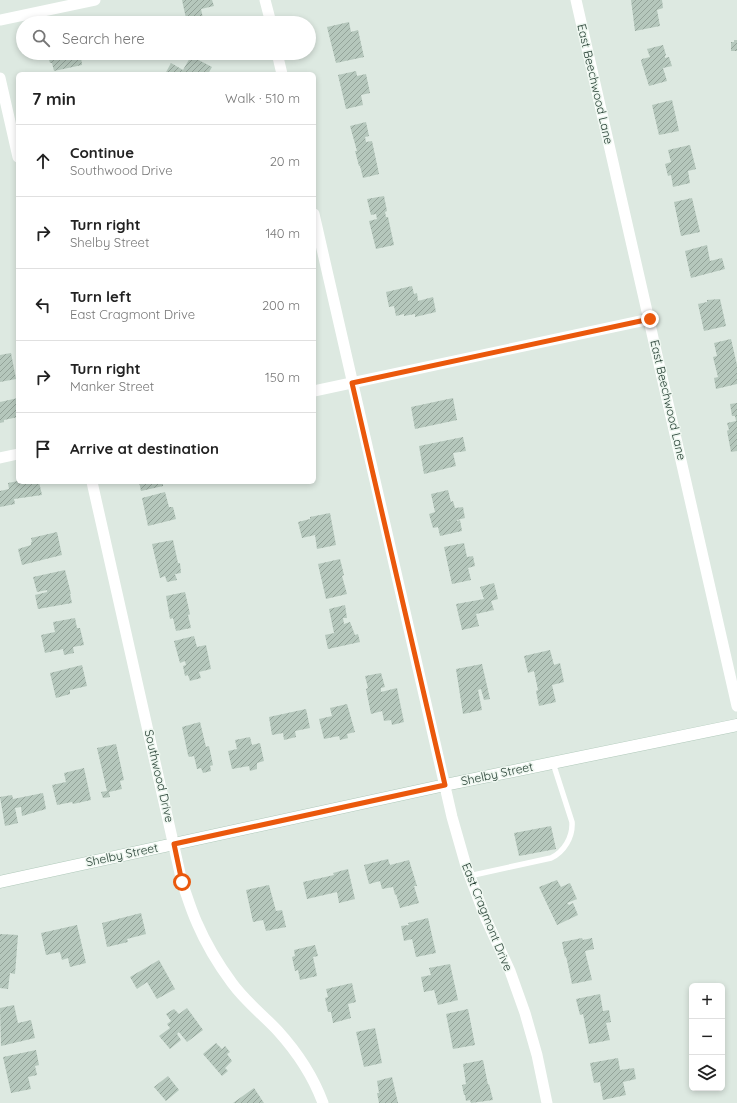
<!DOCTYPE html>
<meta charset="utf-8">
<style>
body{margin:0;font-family:Quicksand,sans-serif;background:#f6f6f6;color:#222}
.controls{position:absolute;right:12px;bottom:12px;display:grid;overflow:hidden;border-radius:6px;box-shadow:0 2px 6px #0003}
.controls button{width:36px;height:36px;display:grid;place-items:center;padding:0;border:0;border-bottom:1px solid #e0e0e0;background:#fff;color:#222;font:20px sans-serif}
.stop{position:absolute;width:12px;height:12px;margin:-9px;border:3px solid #ea580c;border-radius:50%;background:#fff}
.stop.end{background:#ea580c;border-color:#fff;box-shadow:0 1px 4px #0008}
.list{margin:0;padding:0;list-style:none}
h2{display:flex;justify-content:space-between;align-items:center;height:52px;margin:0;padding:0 16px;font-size:17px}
h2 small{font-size:13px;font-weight:400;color:#767676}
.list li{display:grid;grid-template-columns:26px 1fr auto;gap:12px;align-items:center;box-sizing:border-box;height:72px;padding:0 16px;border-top:1px solid #e0e0e0}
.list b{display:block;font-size:15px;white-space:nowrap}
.list p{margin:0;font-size:13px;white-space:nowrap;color:#767676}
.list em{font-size:13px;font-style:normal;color:#767676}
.icon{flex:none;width:22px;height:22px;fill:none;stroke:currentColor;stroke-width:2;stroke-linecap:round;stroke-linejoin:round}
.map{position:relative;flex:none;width:737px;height:1103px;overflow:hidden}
.search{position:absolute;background:#fff;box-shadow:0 2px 6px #0003;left:16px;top:16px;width:300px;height:44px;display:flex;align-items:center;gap:10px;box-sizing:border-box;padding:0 14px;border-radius:22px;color:#767676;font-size:15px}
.panel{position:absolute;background:#fff;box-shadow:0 2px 6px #0003;left:16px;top:72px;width:300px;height:412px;border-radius:6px}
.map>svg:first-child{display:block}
.building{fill:url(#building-hatch)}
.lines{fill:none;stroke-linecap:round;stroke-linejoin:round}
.secondary-casing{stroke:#b0c9ba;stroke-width:13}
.lane{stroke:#fff;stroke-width:5.5}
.street{stroke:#fff;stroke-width:11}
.secondary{stroke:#fff;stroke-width:12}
.route{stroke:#ea580c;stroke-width:5}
.labels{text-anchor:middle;stroke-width:3;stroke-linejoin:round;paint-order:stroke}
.street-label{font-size:12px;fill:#1e382c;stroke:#edf6ef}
</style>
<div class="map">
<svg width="737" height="1103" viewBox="0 0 737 1103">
<defs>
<pattern id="building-hatch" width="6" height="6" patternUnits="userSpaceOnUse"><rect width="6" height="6" fill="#b5c7bc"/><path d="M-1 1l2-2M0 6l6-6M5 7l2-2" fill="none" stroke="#93a399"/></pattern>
</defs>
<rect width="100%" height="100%" fill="#dde9e1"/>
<g class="building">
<path d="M182 0H212L214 6 201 9 204 23H187Z"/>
<path d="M631 0H662L663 8 657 10 660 26 635 31Z"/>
<path d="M349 22 351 32 358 30 364 57 336 63 327 27Z"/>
<path d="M734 40H737V51H731V42H734Z"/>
<path d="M663 45 666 55 665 56V58L669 57 672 66 663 68 667 81 649 86 641 61 642 59 650 57 647 49Z"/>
<path d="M47 53H90V55L81 57 82 65 54 71 52 63H50Z"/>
<path d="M191 56 212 67 208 74H165L171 63 183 70Z"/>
<path d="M356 71 357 76 366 74 370 93 361 95 363 105 346 109 338 75Z"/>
<path d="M672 100 679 131 659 135 652 105Z"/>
<path d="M366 122 369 136 365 137 366 142 372 141 379 174 363 178 360 166H359L355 151H357L350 126Z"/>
<path d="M690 145 696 169 688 171 690 183 673 187 671 175 668 176 665 164 671 162 668 150Z"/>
<path d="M384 196 387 211 385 212 386 217H388L394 245 376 249 369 221 377 219 376 214 371 215 367 199Z"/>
<path d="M692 198 700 232 681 236 674 202Z"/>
<path d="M707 245 710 261 722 258 725 269 691 278 685 251Z"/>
<path d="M412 286 414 294 417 293 418 301 433 297 436 312 415 317V314L404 316V314L396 316 394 306 389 307 386 292Z"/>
<path d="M720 299 726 326 704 331 698 304 707 302V300Z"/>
<path d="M731 339 737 365V384L716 389 714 378 718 377 713 357 717 356 714 343Z"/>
<path d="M11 353 16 379 0 382V355Z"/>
<path d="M18 398V417L4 420V422L0 423V402Z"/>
<path d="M453 398 457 420 415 429 411 407Z"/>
<path d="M737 403V451L731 452 727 431 729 430 727 423 736 421 735 416H732L730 404Z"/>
<path d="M463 437 466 451 453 453 456 466 424 474 419 446Z"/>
<path d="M18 481V482H39L42 495 14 499 15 504 0 507V491L9 489 8 483Z"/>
<path d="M139 482H163V486L141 491Z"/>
<path d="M448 490 451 502 453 501 455 508 463 507 465 518 457 520V521L460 520 462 531 440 536 438 527 433 528 429 514 435 512 431 494Z"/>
<path d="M165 492 169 507H173L176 519 148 526 142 498Z"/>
<path d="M330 513 336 545 317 549 315 535 302 538 298 522 310 519V517Z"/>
<path d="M57 532 62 555 22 565 18 549 31 545V542H32L31 538Z"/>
<path d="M173 540 178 563H180L181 573 175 574 177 580 167 582 165 576 160 578 152 544Z"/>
<path d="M464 543 467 557 473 556 475 566 468 568 471 580 452 584 444 547Z"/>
<path d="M340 559 344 575 342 576 347 594 326 599 318 564Z"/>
<path d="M65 570 71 594H70L72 603 38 609 35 595 47 592V590L37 592 33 577Z"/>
<path d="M494 583 498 599 491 601 494 610 476 614 479 626 462 630 456 604 484 599 480 587Z"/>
<path d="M185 592 190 614 188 615 191 628 176 631 173 618 170 619 166 596Z"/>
<path d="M345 605 347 618H343L344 624 350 622 355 635 358 634 360 642 328 649 325 635 334 633 329 609Z"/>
<path d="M75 618 77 628H80L84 645 73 647 74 653 64 655 63 649 45 653 41 635 55 632 53 622Z"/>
<path d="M194 636 197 647 206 645 211 669 199 672 201 678 190 681 188 675 185 676 183 666 186 665 185 661 180 663 174 641Z"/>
<path d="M550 650 554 665 560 663 564 682 552 685 556 702 539 706 536 691 538 690 534 671 528 673 524 656Z"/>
<path d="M482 664 490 699 484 700 481 689 478 690 482 710 463 714 456 669Z"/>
<path d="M82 665 87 686 70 690V694L56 698 50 673Z"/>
<path d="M381 673 385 687 381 688V692L397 688 404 722 392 725 391 720 384 721 382 711 371 714 366 689 368 688 365 676Z"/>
<path d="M347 704 355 732 347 734 348 738 340 740 339 736 324 739 319 719 332 716 330 708Z"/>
<path d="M306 709 310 728 295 731 296 737 284 740 283 733 272 735 269 717Z"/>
<path d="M200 722 206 747 209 746 213 765 210 766 211 771 203 773 201 768 197 769 194 756 189 757 188 755 182 727Z"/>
<path d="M250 737 252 745 260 743 264 761 257 763V769L250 771 249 766 232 769 228 751 237 749 235 740Z"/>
<path d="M116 744 124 780 120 781 122 789 109 792 110 797 103 798 101 792 107 791 97 748Z"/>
<path d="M84 768 91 800 73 804 72 802 57 805 52 785 66 782 64 773Z"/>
<path d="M43 793 46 809 22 816 21 807 15 808 18 823 5 826 0 797 12 795 13 799Z"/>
<path d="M551 826 556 849 519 856 514 833Z"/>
<path d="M388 859 390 865 409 860 417 886H414L419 903 400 908 396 894 395 895 393 887 382 889 380 881 369 884 364 865Z"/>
<path d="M348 869 355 899 339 903 337 892 307 899 303 882 334 875 333 873Z"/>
<path d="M557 880 561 887 570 883 577 899 567 903 569 905 573 903 578 915 557 925 539 887Z"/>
<path d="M269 885 276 911 282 910 286 927 266 931 263 920 253 922 246 890Z"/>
<path d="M141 913 146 934 127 939 128 942 107 947 102 923Z"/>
<path d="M428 918 436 953 416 957 412 939 404 941 401 926 409 925 408 923Z"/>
<path d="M77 925 86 963 70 967 68 958 62 960 60 952 46 955 41 933Z"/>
<path d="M0 934 18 935 15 974 10 973 8 989 0 988Z"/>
<path d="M582 938 583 940 592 938 594 949 585 951 592 980 572 984 566 956 565 957 562 942Z"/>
<path d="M315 945 318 956 313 957 317 976 300 980 298 970 295 971 292 957 295 956 294 950Z"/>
<path d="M159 960 175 989 157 999 147 982 137 989 130 977Z"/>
<path d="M450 964 458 1000 438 1005 434 990 424 992 421 977 431 975 429 968Z"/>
<path d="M352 983 356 1002 348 1004 351 1018 333 1023 331 1012H328L325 998 328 997 326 989Z"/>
<path d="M600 994 603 1011 609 1010 611 1022 606 1023 610 1040 589 1044 583 1014 580 1015 576 999Z"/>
<path d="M14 1005 18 1023 31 1020 35 1038 1 1046 0 1008Z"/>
<path d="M187 1008 203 1030 187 1042 179 1032 177 1034 181 1040 170 1049 159 1036 170 1028 167 1024 171 1021 166 1014 174 1009 179 1014Z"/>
<path d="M468 1009 475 1045 453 1049 446 1014Z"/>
<path d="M375 1028 382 1063 364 1067 356 1032Z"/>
<path d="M216 1043 222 1049 225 1046 230 1052 227 1054 232 1061 225 1068 228 1071 222 1076 203 1054Z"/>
<path d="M36 1050 39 1065 35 1066 37 1075 28 1077 31 1089 11 1093 3 1057Z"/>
<path d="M618 1058 620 1070 634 1068 636 1079 623 1082 626 1095 603 1100 600 1082 594 1083 590 1063Z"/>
<path d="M483 1060 488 1085 489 1084 493 1100 471 1103 470 1100 466 1101 465 1095H464L462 1085 466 1084 463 1064Z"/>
<path d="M168 1076 179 1090 166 1101 154 1087Z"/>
<path d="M392 1077 398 1103H379L377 1093H379L377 1081Z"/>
<path d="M254 1088 264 1103H233Z"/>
</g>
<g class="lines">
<defs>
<path id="secondary" d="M0 882 445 785 737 725"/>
</defs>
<use href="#secondary" class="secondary-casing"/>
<path class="lane" d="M469 876 551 858C564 852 573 837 572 822L553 763"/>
<g class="street">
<path d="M265 0 271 23"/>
<path d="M576 0 737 706"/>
<path d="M0 20 95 0"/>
<path d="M277 53 282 74"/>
<path d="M0 78 18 157"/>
<path d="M314 214 452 817 466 866 486 919 510 971 525 1013 537 1055 547 1103"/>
<path d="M314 391 650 319"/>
<path d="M0 458 18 454"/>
<path d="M92 482 182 882C187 896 191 910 197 923 206 944 218 964 232 983 245 1001 263 1015 278 1031 297 1052 313 1076 323 1103"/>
</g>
<use href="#secondary" class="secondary"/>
</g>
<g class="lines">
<path class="route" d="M182 882 174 844 445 785 352 383 650 319"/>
</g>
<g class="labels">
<g class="street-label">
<text transform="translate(595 84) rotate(77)" y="4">East Beechwood Lane</text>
<text transform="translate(668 400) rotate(77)" y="4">East Beechwood Lane</text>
<text transform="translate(497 774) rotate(-12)" y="4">Shelby Street</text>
<text transform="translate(159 776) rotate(77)" y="4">Southwood Drive</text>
<text transform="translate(122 855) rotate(-12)" y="4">Shelby Street</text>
<text transform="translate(487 917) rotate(68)" y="4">East Cragmont Drive</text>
</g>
</g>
</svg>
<div class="controls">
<button>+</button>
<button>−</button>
<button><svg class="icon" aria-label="layers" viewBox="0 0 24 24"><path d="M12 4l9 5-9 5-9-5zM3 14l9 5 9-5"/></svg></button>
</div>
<div class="stop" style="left:182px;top:882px"></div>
<div class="stop end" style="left:650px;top:319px"></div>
<div class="search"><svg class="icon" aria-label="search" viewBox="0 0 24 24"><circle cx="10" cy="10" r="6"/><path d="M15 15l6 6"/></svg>Search here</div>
<section class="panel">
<h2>7 min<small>Walk · 510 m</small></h2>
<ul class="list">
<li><svg class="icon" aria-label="ahead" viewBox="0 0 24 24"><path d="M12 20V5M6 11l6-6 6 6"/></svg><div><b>Continue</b><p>Southwood Drive</p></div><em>20 m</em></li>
<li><svg class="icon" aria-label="right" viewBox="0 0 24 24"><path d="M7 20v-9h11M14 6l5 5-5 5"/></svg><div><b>Turn right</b><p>Shelby Street</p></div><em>140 m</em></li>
<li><svg class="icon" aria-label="left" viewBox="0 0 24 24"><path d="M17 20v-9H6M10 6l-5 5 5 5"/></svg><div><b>Turn left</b><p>East Cragmont Drive</p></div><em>200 m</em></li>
<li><svg class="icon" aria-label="right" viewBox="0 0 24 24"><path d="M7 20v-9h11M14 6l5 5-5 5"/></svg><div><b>Turn right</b><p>Manker Street</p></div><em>150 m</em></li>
<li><svg class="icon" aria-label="arrive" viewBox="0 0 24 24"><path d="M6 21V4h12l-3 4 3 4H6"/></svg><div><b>Arrive at destination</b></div></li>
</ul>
</section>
</div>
